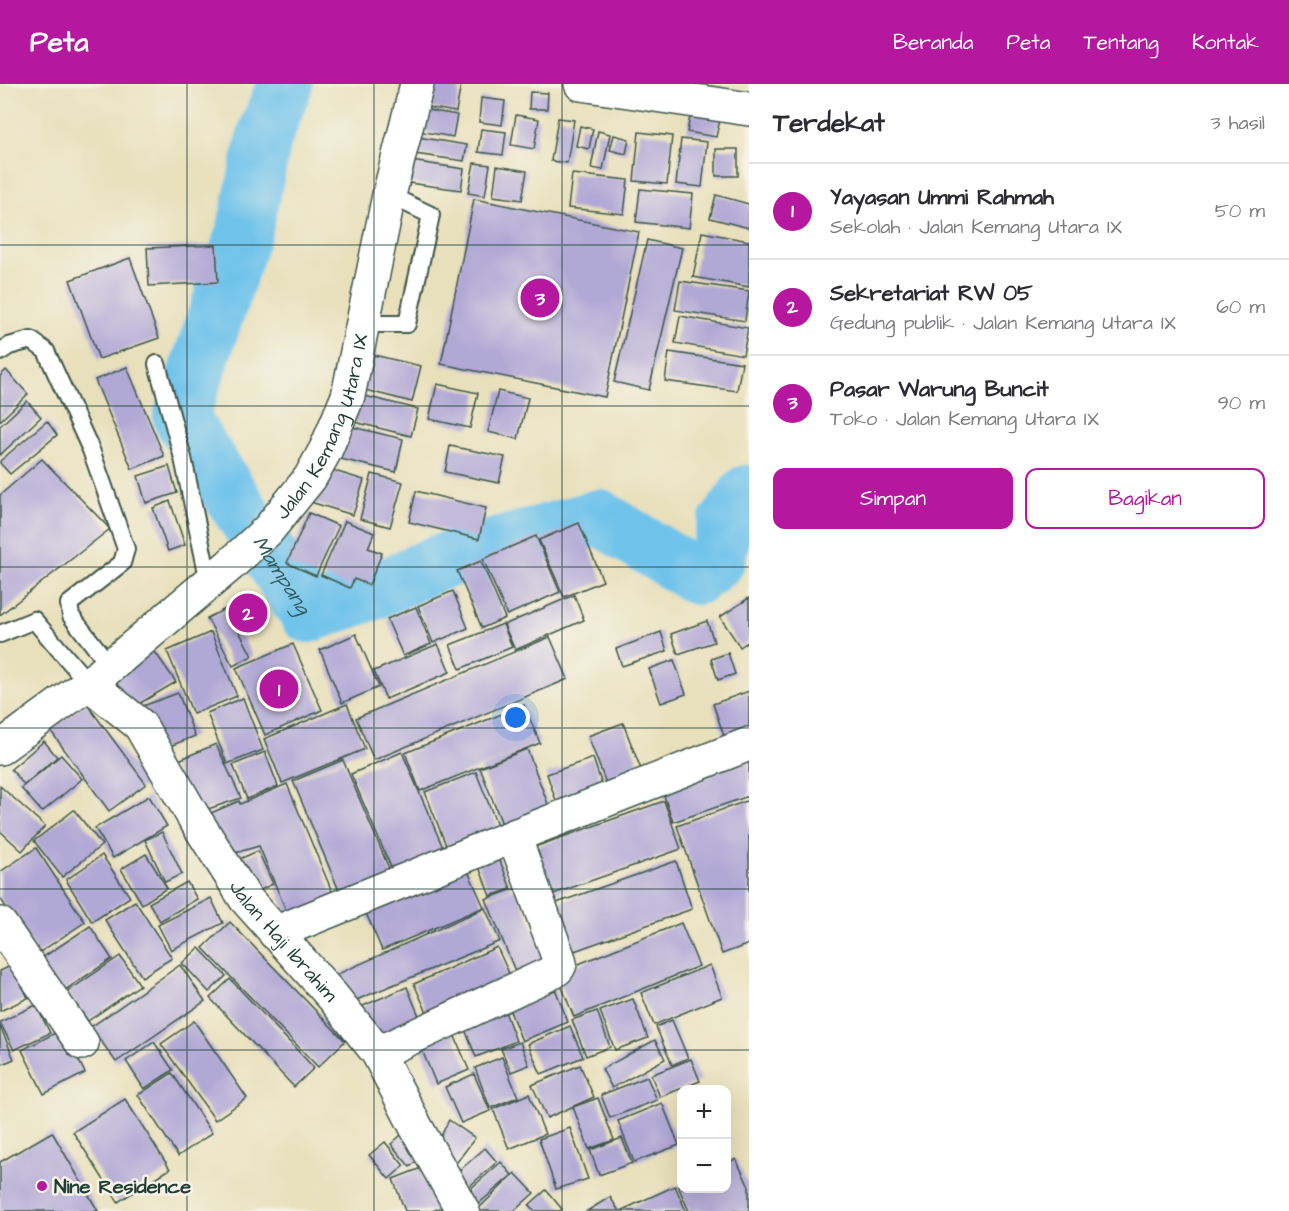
<!DOCTYPE html>
<html lang="id">
<meta charset="utf-8">
<style>
body{margin:0;font-family:"Architects Daughter",sans-serif;background:#f7f7f7;color:#2b2b33}
.controls{position:absolute;right:18px;bottom:18px;display:grid;overflow:hidden;border-radius:12px;box-shadow:0 6px 24px #0002}
.controls button{width:54px;height:54px;display:grid;place-items:center;padding:0;border:0;border-bottom:2px solid #e1e1e2;background:#fff;color:#2b2b33;font:30px sans-serif}
.you{position:absolute;left:516px;top:634px;width:21px;height:21px;margin:-15px;border:4px solid #fff;border-radius:50%;background:#1a73e8;box-shadow:0 0 0 9px #1a73e833}
.badge{display:grid;place-items:center;width:39px;height:39px;border-radius:50%;background:#b5179e;color:#fff;font-size:20px;font-weight:700}
.pin{position:absolute;translate:-50% -50%;border:3px solid #fff;box-shadow:0 2px 6px #0006}
.list{margin:0;padding:0;list-style:none}
h2{display:flex;justify-content:space-between;align-items:center;height:78px;margin:0;padding:0 24px;font-size:26px}
h2 small{font-size:20px;font-weight:400;color:#7c7c81}
.list li{display:grid;grid-template-columns:39px 1fr auto;gap:18px;align-items:center;box-sizing:border-box;height:96px;padding:0 24px;border-top:2px solid #e1e1e2}
.list b{display:block;font-size:22px;white-space:nowrap}
.list p{margin:0;font-size:20px;white-space:nowrap;color:#7c7c81}
.list em{font-size:20px;font-style:normal;color:#7c7c81}
.actions{display:flex;gap:12px;padding:18px 24px}
.actions a{flex:1;padding:14px 0;border:2px solid #b5179e;border-radius:12px;text-align:center;font-size:21px;color:#b5179e}
.actions .main{background:#b5179e;color:#fff}
.map{position:relative;flex:none;width:749px;height:1127px;overflow:hidden}
header{display:flex;align-items:center;gap:36px;box-sizing:border-box;height:84px;padding:0 30px;background:#b5179e;color:#fff}
header strong{font-size:28px}
nav{display:flex;gap:33px;margin-inline-start:auto;font-size:21px}
main{display:flex}
aside{flex:1;background:#fff}
.map>svg:first-child{display:block}
.lines{fill:none;stroke-linecap:round;stroke-linejoin:round}
.river{stroke:#6fc3eb;stroke-width:56}
.building{fill:#b0a8d5}
.service-casing{stroke:#3d5548;stroke-width:20}
.minor-casing{stroke:#3d5548;stroke-width:36}
.tertiary-casing{stroke:#3d5548;stroke-width:36}
.service{stroke:#fff;stroke-width:16}
.minor{stroke:#fff;stroke-width:33}
.tertiary{stroke:#fff;stroke-width:33}
.grid{fill:none;stroke:#1f3d34;stroke-width:1.5;stroke-opacity:0.55}
.poi-dot{fill:#b5179e;stroke:#f7f3e8;stroke-width:2}
.labels{text-anchor:middle;stroke-width:5;stroke-linejoin:round;paint-order:stroke}
.street-label{font-size:20px;fill:#1f3d34;stroke:#f7f3e8}
.poi-label{font-size:20px;font-weight:bold;fill:#1f3d34;stroke:#f7f3e8;text-anchor:start}
.water-label{font-size:21px;font-style:italic;fill:#2f5859;stroke:#f7f3e8}
</style>
<header>
<strong>Peta</strong>
<nav><a>Beranda</a><a>Peta</a><a>Tentang</a><a>Kontak</a></nav>
</header>
<main>
<div class="map">
<svg width="749" height="1127" viewBox="0 0 749 1127">
<rect width="100%" height="100%" fill="#f7f3e8"/>
<filter id="ink" filterUnits="userSpaceOnUse"><feTurbulence type="fractalNoise" baseFrequency=".0167" numOctaves="2"/><feDisplacementMap in="SourceGraphic" scale="12" xChannelSelector="R" yChannelSelector="G"/><feConvolveMatrix kernelMatrix="1 2 1 2 8 2 1 2 1" color-interpolation-filters="sRGB"/></filter>
<filter id="wash" filterUnits="userSpaceOnUse"><feTurbulence type="fractalNoise" baseFrequency=".008" numOctaves="4" result="noise"/><feDisplacementMap in="SourceGraphic" scale="24" xChannelSelector="R" yChannelSelector="G"/><feGaussianBlur stdDeviation="1.35" result="paint"/><feColorMatrix in="noise" values="0 0 0 0 0 0 0 0 0 0 0 0 0 0 0 0 0 1.4 0 .05"/><feComposite in="paint" operator="in"/></filter>
<g filter="url(#wash)">
<rect width="100%" height="100%" fill="#e8e0bb"/>
<g class="lines">
<path class="river" id="s1" d="M285 0 265 51 245 144 181 334 308 531 374 508 437 479 599 433 697 493 717 477 725 441 747 409H749"/>
</g>
<g id="blocks">
<g class="building">
<path d="M429 0H461L456 28 425 23Z"/>
<path d="M530 8 548 9 547 25H529Z"/>
<path d="M481 14 505 17 502 41 479 38Z"/>
<path d="M692 22 722 27 716 53 687 48Z"/>
<path d="M422 25 457 31 453 53 418 47Z"/>
<path d="M516 31 539 35 534 65 511 61Z"/>
<path d="M558 34 574 36 567 79 551 77Z"/>
<path d="M580 42 593 45 589 65 576 62Z"/>
<path d="M481 45 506 48 503 71 478 68Z"/>
<path d="M598 47 610 50 603 86 591 84Z"/>
<path d="M639 48 672 52 667 100 634 97Z"/>
<path d="M614 51 629 55 626 70 610 66Z"/>
<path d="M417 53 467 61 464 77 415 70Z"/>
<path d="M681 55 707 58 702 103 676 100Z"/>
<rect x="716" y="65" width="22" height="27"/>
<path d="M404 76 464 85 461 106 401 98Z"/>
<path d="M474 79 490 81 485 112 468 109Z"/>
<path d="M497 82 527 87 522 116 493 112Z"/>
<path d="M572 90 628 96 624 130 568 124Z"/>
<path d="M640 105 693 110 689 144 636 138Z"/>
<path d="M716 111 749 120V144L710 134Z"/>
<path d="M474 115 639 148 605 313 441 280Z"/>
<path d="M702 148 749 157V203L693 193Z"/>
<path d="M647 156 682 164 649 306 614 298Z"/>
<path d="M216 161 218 198 149 202 147 164Z"/>
<path d="M130 174 159 254 99 275 70 196Z"/>
<path d="M680 197 749 207 745 237 675 226Z"/>
<path d="M680 232 748 244 743 271 675 259Z"/>
<path d="M669 268 742 279 737 307 665 297Z"/>
<path d="M365 269 421 282 412 318 357 304Z"/>
<path d="M127 283 164 372 132 385 95 296Z"/>
<path d="M6 286 28 310 0 337V292Z"/>
<path d="M437 300 478 309 470 344 429 335Z"/>
<path d="M498 307 528 314 518 355 488 348Z"/>
<path d="M352 309 418 325 411 352 346 336Z"/>
<path d="M27 317 41 333 0 371V342Z"/>
<path d="M47 337 57 351 10 390 0 379V377Z"/>
<path d="M340 340 403 355 396 388 332 373Z"/>
<path d="M450 362 505 373 499 399 445 388Z"/>
<path d="M42 375 110 445 0 531V411Z"/>
<path d="M169 382 177 409 146 419 138 392Z"/>
<path d="M318 382 364 396 353 431 307 417Z"/>
<path d="M372 390 403 398 390 443 360 435Z"/>
<path d="M416 407 486 424 479 455 409 438Z"/>
<path d="M170 417 185 461 168 467 153 424Z"/>
<path d="M309 429 339 442 316 492 287 479Z"/>
<path d="M345 437 374 449 368 464 382 469 369 501 354 495 350 504 321 491Z"/>
<path d="M579 439 603 497 564 513 539 456Z"/>
<path d="M536 452 560 508 507 531 483 475Z"/>
<path d="M481 477 505 534 482 544 457 487Z"/>
<path d="M453 507 468 544 433 559 418 522Z"/>
<path d="M574 511 584 536 515 566 504 541Z"/>
<path d="M257 512 266 536 240 547 230 523Z"/>
<path d="M749 514V557L740 563 720 533Z"/>
<path d="M416 523 431 560 403 572 387 535Z"/>
<path d="M227 524 252 572 233 582 207 534Z"/>
<path d="M707 537 714 558 678 570 671 550Z"/>
<path d="M503 540 512 563 460 585 450 561Z"/>
<path d="M211 548 237 612 193 630 167 567Z"/>
<path d="M661 548 667 567 622 582 616 565Z"/>
<path d="M356 550 379 603 342 619 320 566Z"/>
<path d="M550 553 568 595 374 676 356 634Z"/>
<path d="M293 560 322 626 265 651 236 584Z"/>
<path d="M438 560 450 588 386 615 374 587Z"/>
<path d="M153 565 176 598 132 624 109 595Z"/>
<path d="M728 569 735 590 718 596 711 575Z"/>
<path d="M674 576 686 610 661 619 649 585Z"/>
<path d="M749 607V653L727 661 713 620Z"/>
<path d="M178 609 195 652 160 666 143 622Z"/>
<path d="M243 614 263 666 227 680 207 629Z"/>
<path d="M86 619 146 700 109 727 50 646Z"/>
<path d="M347 620 365 665 282 699 264 655Z"/>
<path d="M524 621 540 659 420 707 405 669Z"/>
<path d="M623 639 644 693 609 707 588 652Z"/>
<path d="M44 657 57 673 24 701 11 685Z"/>
<path d="M216 660 241 714 196 729 172 679Z"/>
<path d="M527 665 553 733 506 750 480 684Z"/>
<path d="M265 668 278 702 247 715 233 681Z"/>
<path d="M402 668 447 773 396 795 351 690Z"/>
<path d="M61 671 82 695 42 728 21 704Z"/>
<path d="M593 674 605 710 559 726 547 690Z"/>
<path d="M343 676 393 794 343 816 293 697Z"/>
<path d="M749 676V712L673 738 662 706Z"/>
<path d="M476 688 502 753 451 774 425 708Z"/>
<path d="M287 700 336 817 290 836 259 762 225 772 197 735 239 717 240 720Z"/>
<path d="M0 702 45 742 22 767 0 747Z"/>
<path d="M149 712 167 742 113 774 95 744Z"/>
<path d="M749 716V860L722 870 677 742Z"/>
<path d="M664 717 681 765 542 814 526 766Z"/>
<path d="M74 726 102 761 62 793 34 757Z"/>
<path d="M162 748 182 790 165 798 145 756Z"/>
<path d="M36 764 85 838 37 870 0 814V788Z"/>
<path d="M495 764 511 805 490 812 475 772Z"/>
<path d="M258 767 273 800 245 813 230 779Z"/>
<path d="M146 770 167 804 142 820 121 785Z"/>
<path d="M102 771 130 813 92 838 66 796Z"/>
<path d="M463 776 484 823 382 866 362 820Z"/>
<path d="M676 777 692 825 566 870 548 822Z"/>
<path d="M187 798 197 815 160 837 149 819Z"/>
<path d="M517 804 547 880 517 892 486 815Z"/>
<path d="M211 814 223 839 171 866 158 841Z"/>
<path d="M135 817 172 874 142 893 105 836Z"/>
<path d="M485 824 500 857 344 921 331 893Z"/>
<path d="M230 838 345 957 318 983 203 864Z"/>
<path d="M681 839 699 882 574 933 556 889Z"/>
<path d="M90 842 112 875 56 912 34 879Z"/>
<path d="M497 863 516 905 433 942 414 900Z"/>
<path d="M199 864 226 892 209 908 182 879Z"/>
<path d="M120 872 140 901 88 937 67 908Z"/>
<path d="M13 881 28 914 0 927V887Z"/>
<path d="M180 881 205 917 116 978 91 943Z"/>
<path d="M710 881 722 913 654 941 641 909Z"/>
<path d="M230 895 314 984 294 1003 210 914Z"/>
<path d="M554 902 568 938 522 957 507 920Z"/>
<path d="M407 903 424 944 379 962 351 927Z"/>
<path d="M633 915 648 954 615 966 600 927Z"/>
<path d="M36 921 50 949 14 966 0 938Z"/>
<path d="M504 925 516 957 476 973 463 940Z"/>
<path d="M597 927 610 963 586 972 572 936Z"/>
<path d="M672 936 688 974 672 981 656 943Z"/>
<path d="M194 937 247 1014 215 1036 161 960Z"/>
<path d="M0 942 14 975 0 981Z"/>
<path d="M570 942 583 973 541 990 528 960Z"/>
<path d="M63 945 85 989 44 1010 22 966Z"/>
<path d="M453 948 469 986 436 1000 420 961Z"/>
<path d="M655 956 665 975 612 1004 602 985Z"/>
<path d="M154 958 173 986 144 1005 126 977Z"/>
<path d="M520 958 529 981 511 988 501 965Z"/>
<path d="M502 973 518 1013 490 1024 475 984Z"/>
<path d="M691 975 700 997 660 1013 651 991Z"/>
<path d="M580 981 594 1013 547 1034 532 1001Z"/>
<path d="M172 989 212 1049 178 1072 138 1011Z"/>
<path d="M474 990 490 1027 461 1039 445 1003Z"/>
<path d="M647 993 657 1016 610 1034 601 1011Z"/>
<path d="M529 1010 545 1050 509 1065 493 1025Z"/>
<path d="M598 1014 614 1056 589 1065 573 1023Z"/>
<path d="M125 1015 170 1085 118 1118 73 1048Z"/>
<path d="M662 1019 679 1061 634 1078 618 1037Z"/>
<path d="M449 1036 475 1054 454 1082 437 1060Z"/>
<path d="M570 1044 588 1095 556 1105 539 1055Z"/>
<path d="M52 1048 98 1127H0V1078Z"/>
<path d="M401 1051 420 1074 410 1083 391 1060Z"/>
<path d="M622 1054 632 1079 599 1091 590 1066Z"/>
<path d="M385 1058 404 1082 389 1095 369 1071Z"/>
<path d="M485 1064 497 1078 464 1107 452 1093Z"/>
<path d="M736 1075 749 1103V1127H689L678 1102 682 1101V1104H726V1079Z"/>
<path d="M501 1078 512 1091 470 1127 460 1114Z"/>
<path d="M429 1081 445 1122 432 1127H405L393 1095Z"/>
<path d="M515 1089 534 1109 514 1127H476Z"/>
<path d="M675 1102 686 1127H620Z"/>
<path d="M546 1106 562 1125 560 1127H534L529 1121Z"/>
<path d="M610 1113 619 1127H587Z"/>
</g>
</g>
</g>
<g filter="url(#ink)">
<use href="#blocks" fill-opacity="0" stroke="#3d5548" stroke-width="1.5"/>
<g class="lines">
<defs>
<g id="service">
<path d="M364 240H407L431 131 389 111"/>
<path d="M0 268 9 262 31 256 46 267 91 366 126 465 122 479 69 520 71 532 110 582"/>
<path d="M157 280 183 374 209 498"/>
<path d="M0 550 34 536 88 599"/>
</g>
<g id="minor">
<path d="M581 0 749 25"/>
<path id="s2" d="M88 599 140 641 193 732 245 814 333 913 378 969 416 1043 463 1127"/>
<path d="M0 840 82 959"/>
<path d="M275 849 514 752 749 660"/>
<path d="M378 969 553 888 558 884 560 880 559 875 514 752"/>
</g>
<g id="tertiary">
<path id="s3" d="M0 664 100 591 230 481 268 446 310 394 326 365 348 312 389 111 417 0"/>
</g>
</defs>
<use href="#service" class="service-casing"/>
<use href="#minor" class="minor-casing"/>
<use href="#tertiary" class="tertiary-casing"/>
<use href="#service" class="service"/>
<use href="#minor" class="minor"/>
<use href="#tertiary" class="tertiary"/>
</g>
</g>
<path class="grid" d="M187 0V1127M374 0V1127M562 0V1127M0 161H749M0 322H749M0 483H749M0 644H749M0 805H749M0 966H749"/>
<circle class="poi-dot" cx="42" cy="1102" r="6"/>
<g class="labels">
<g class="street-label">
<text dy="7" stroke="none"><textPath href="#s3" startOffset="465">Jalan Kemang Utara IX</textPath></text>
<text dy="7" stroke="none"><textPath href="#s2" startOffset="327">Jalan Haji Ibrahim</textPath></text>
</g>
<g class="poi-label">
<text x="54" y="1109">Nine Residence</text>
</g>
<g class="water-label">
<text dy="7" stroke="none"><textPath href="#s1" startOffset="537">Mampang</textPath></text>
</g>
</g>
</svg>
<div class="controls">
<button>+</button>
<button>−</button>
</div>
<div class="you"></div>
<div class="pin badge" style="left:279px;top:605px">1</div>
<div class="pin badge" style="left:248px;top:529px">2</div>
<div class="pin badge" style="left:540px;top:214px">3</div>
</div>
<aside>
<h2>Terdekat<small>3 hasil</small></h2>
<ul class="list">
<li><span class="badge">1</span><div><b>Yayasan Ummi Rahmah</b><p>Sekolah · Jalan Kemang Utara IX</p></div><em>50 m</em></li>
<li><span class="badge">2</span><div><b>Sekretariat RW 05</b><p>Gedung publik · Jalan Kemang Utara IX</p></div><em>60 m</em></li>
<li><span class="badge">3</span><div><b>Pasar Warung Buncit</b><p>Toko · Jalan Kemang Utara IX</p></div><em>90 m</em></li>
</ul>
<div class="actions"><a class="main">Simpan</a><a>Bagikan</a></div>
</aside>
</main>
